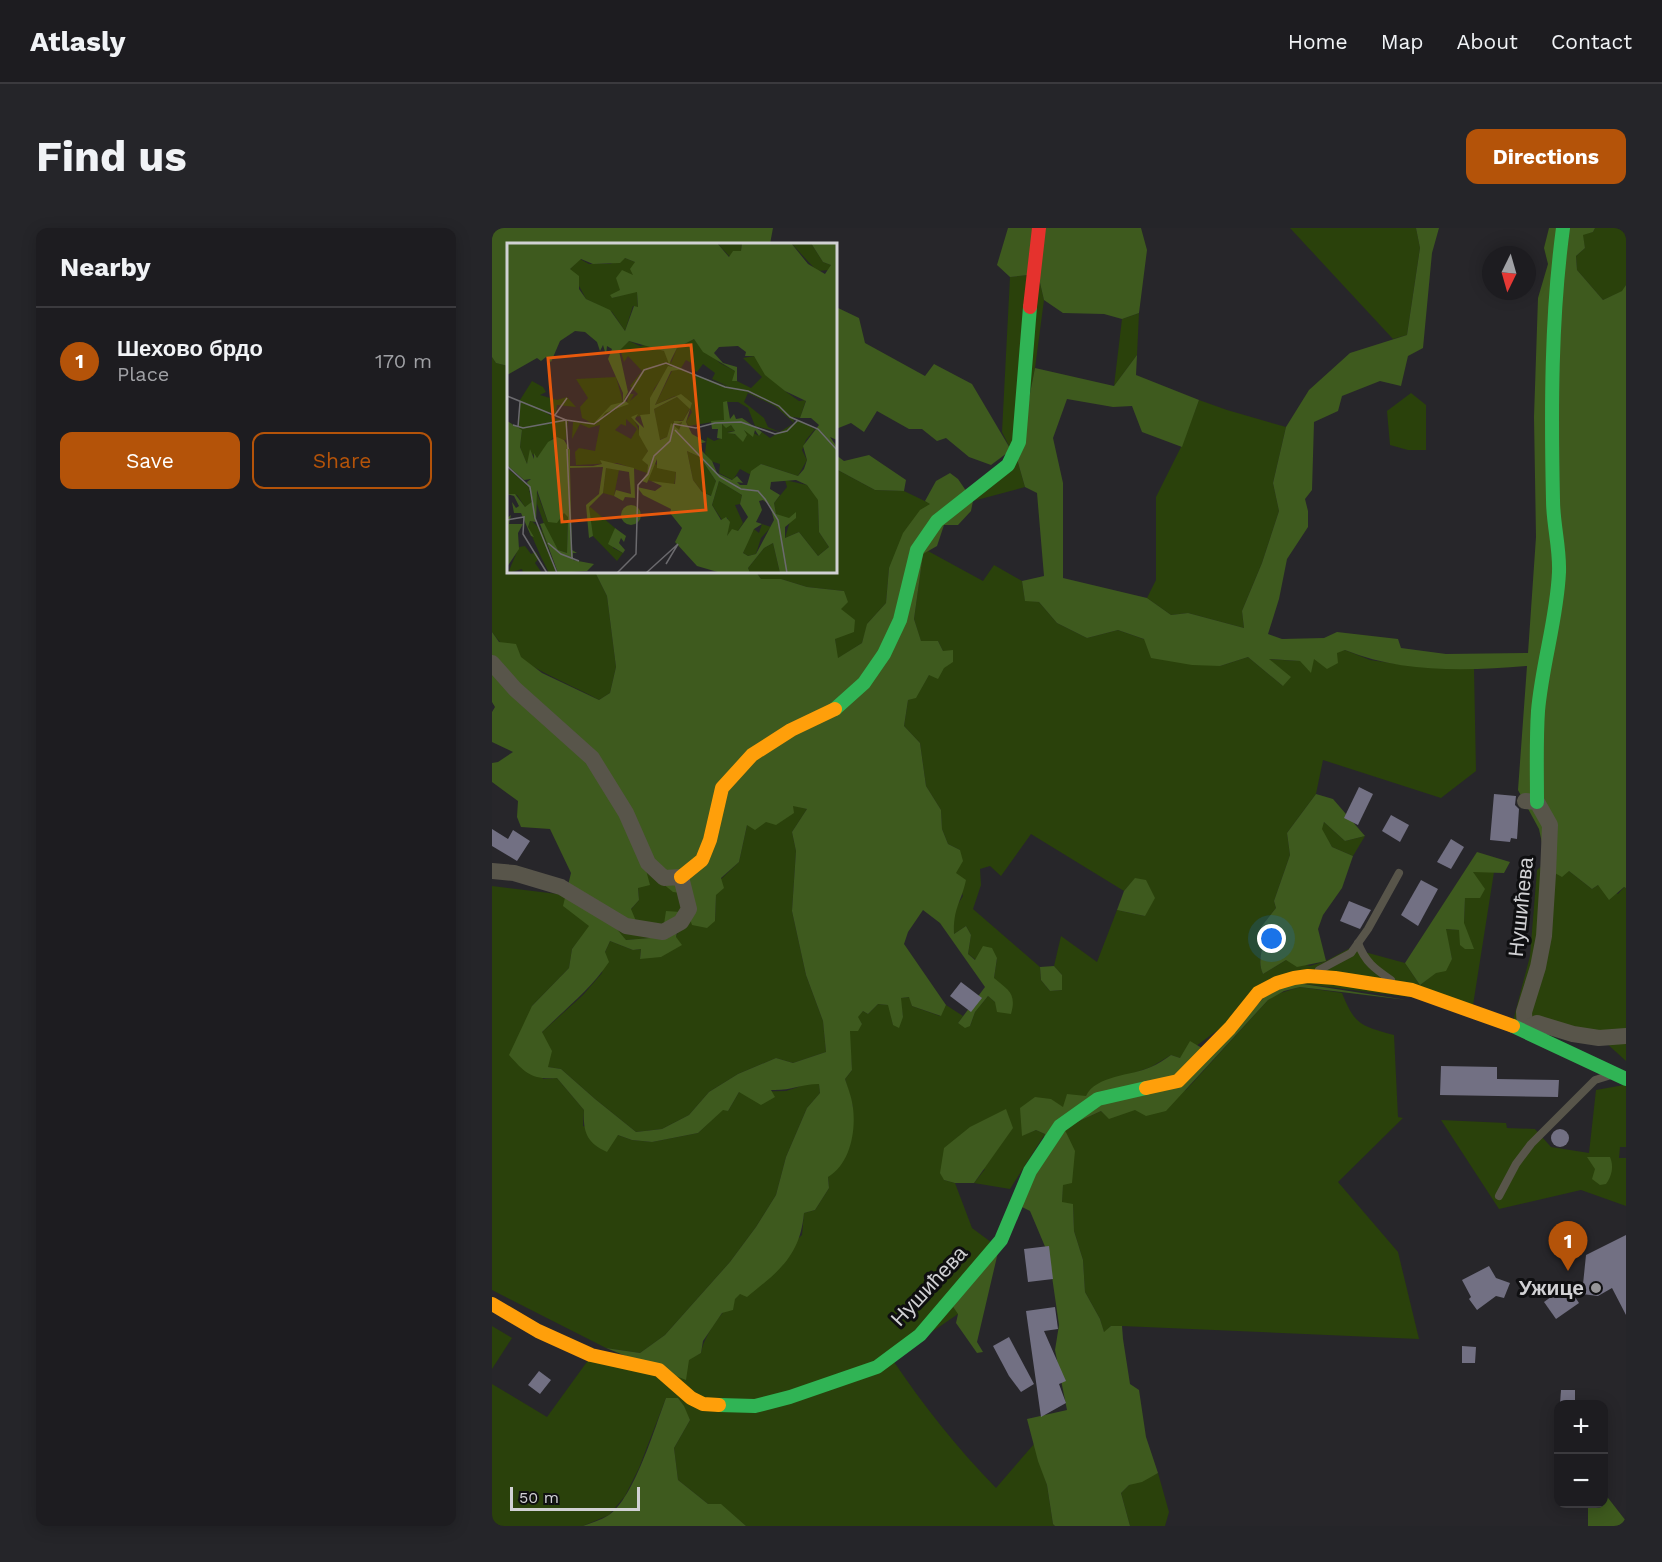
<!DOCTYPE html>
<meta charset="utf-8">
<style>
body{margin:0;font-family:"Work Sans",sans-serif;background:#252529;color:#f1f3f6}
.controls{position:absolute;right:18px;bottom:18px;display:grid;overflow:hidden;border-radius:12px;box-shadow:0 3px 15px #0003}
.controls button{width:54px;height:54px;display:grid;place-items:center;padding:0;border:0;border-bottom:2px solid #3b3a3e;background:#1d1c20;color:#f1f3f6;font:30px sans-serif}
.compass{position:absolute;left:990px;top:18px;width:54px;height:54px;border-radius:50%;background:#1d1c20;box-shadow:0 3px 15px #0003;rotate:185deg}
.scale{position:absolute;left:18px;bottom:15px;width:130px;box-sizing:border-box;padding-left:6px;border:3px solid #d1d1d4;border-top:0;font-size:16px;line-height:21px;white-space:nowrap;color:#d1d1d4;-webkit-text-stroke:4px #0f0f11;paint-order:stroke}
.you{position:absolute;left:780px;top:711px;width:21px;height:21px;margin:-15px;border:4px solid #fff;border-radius:50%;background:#1a73e8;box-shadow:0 0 0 9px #1a73e833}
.badge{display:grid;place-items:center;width:39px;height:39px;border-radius:50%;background:#b45309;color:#fff;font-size:20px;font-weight:700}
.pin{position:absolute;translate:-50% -50px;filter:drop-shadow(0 2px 3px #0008)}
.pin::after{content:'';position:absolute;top:32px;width:21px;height:18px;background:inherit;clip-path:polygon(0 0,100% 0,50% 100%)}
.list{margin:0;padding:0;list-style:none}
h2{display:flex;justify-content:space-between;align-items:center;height:78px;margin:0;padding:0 24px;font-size:26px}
h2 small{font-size:20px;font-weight:400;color:#a0a1a5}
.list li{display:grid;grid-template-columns:39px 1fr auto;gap:18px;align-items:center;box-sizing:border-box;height:108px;padding:0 24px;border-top:2px solid #3b3a3e}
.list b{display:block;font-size:22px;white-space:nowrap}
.list p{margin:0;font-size:20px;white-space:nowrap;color:#a0a1a5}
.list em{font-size:20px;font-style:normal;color:#a0a1a5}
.actions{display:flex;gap:12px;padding:18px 24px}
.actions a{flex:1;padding:14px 0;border:2px solid #b45309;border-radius:12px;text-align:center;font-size:21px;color:#b45309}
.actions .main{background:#b45309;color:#fff}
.map{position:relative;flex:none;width:1134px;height:1298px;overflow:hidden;border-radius:12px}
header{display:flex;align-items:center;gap:36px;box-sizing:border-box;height:84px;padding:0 30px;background:#1d1c20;border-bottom:2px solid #3b3a3e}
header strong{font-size:28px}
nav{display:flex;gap:33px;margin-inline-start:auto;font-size:21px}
.intro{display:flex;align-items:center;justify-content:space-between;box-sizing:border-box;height:144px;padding:0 36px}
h1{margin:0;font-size:42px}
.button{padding:15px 27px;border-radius:12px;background:#b45309;color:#fff;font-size:21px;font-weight:700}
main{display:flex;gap:36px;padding:0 36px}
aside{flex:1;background:#1d1c20;border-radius:12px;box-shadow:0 3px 15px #0003}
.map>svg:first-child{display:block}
.green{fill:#2a410b;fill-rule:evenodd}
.forest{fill:#3e5a1e;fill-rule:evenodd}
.building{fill:#727083}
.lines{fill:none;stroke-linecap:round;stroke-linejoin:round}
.lane{stroke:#58554a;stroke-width:8}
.street{stroke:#58554a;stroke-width:16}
.fast{stroke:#30b455;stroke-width:14}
.slow{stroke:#ff9f0a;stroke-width:14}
.jam{stroke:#e5322d;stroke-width:14}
.poi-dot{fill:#969598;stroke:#0f0f11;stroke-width:2}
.labels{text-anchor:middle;stroke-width:6;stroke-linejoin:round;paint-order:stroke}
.street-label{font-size:21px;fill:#d1d1d4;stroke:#0f0f11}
.poi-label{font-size:21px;font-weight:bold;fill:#d1d1d4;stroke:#0f0f11;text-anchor:end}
.inset-road{fill:none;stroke:#6b6a6e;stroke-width:1.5}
.view{fill:#e8590c;fill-opacity:0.15;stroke:#e8590c;stroke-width:3}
.inset-edge{fill:none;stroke:#d1d1d4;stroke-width:3}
</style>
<header>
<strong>Atlasly</strong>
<nav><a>Home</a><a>Map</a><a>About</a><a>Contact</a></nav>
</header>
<div class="intro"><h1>Find us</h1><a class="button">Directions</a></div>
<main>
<aside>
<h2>Nearby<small></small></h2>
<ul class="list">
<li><span class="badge">1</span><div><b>Шехово брдо</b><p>Place</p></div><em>170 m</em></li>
</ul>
<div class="actions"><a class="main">Save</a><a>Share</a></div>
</aside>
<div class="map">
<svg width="1134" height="1298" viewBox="0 0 1134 1298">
<rect width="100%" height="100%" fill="#27262a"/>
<g class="green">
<path d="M798 0H924L928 20 915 107 901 111Z"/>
<path d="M1103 0H1134V57L1131 63 1111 72 1085 42 1084 28 1093 20 1090 6 1101 4Z"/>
<path d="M546 46 552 72 543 140 525 231 533 259 481 273 519 222 510 204 518 49Z"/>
<path d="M647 85 645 127 622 158 630 91Z"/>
<path d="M0 129 4 135 16 138V344H103L115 368 124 439 118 465 107 472C75 454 20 435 0 404Z"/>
<path d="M919 165 934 177V222H916L898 217 895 183Z"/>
<path d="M707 172 735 182 794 199 781 255 787 283 770 335 750 383 752 400 696 385 679 387 655 370 664 352V269L689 219Z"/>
<path d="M344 241 383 262 412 263 439 276 397 340 394 375 376 395 370 415 345 431 343 411 352 363 315 359 289 351H269L264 344H344Z"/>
<path d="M436 323 491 353 502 337 530 353 533 372 547 374 565 395 595 410 626 402 728 438 756 429 791 458 775 431 808 433 853 422 878 432 912 437 982 441 984 543 949 570 831 532 824 566 795 605 798 627 782 673 784 680 769 699C776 717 763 728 771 746L794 732 818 738 834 733 858 720 913 735 928 757 960 731 953 701 967 702 972 695 973 670 981 644H1002L981 777 805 755 777 764 688 830 679 827 659 839 639 846 571 879 531 907 544 902 553 906 518 961 482 955 493 941 452 952 463 955 480 1000 507 1020 466 1086 400 1131C431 1177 465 1220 504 1260L542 1216 555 1257 561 1296 563 1298H254L229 1277 216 1276 186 1252 182 1220 198 1192 186 1170H174L147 1240 133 1268 117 1287 91 1298H0V1156L55 1189 97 1131H197L209 1125C216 1086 281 1035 310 1007L312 985 323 982 337 960 336 949 361 879 353 851 360 842 357 802 370 796 365 789 371 783 376 786 386 776 397 777 401 797 411 789 408 770 418 769 420 778 448 788 454 777 471 788 466 795 478 798 483 784 496 768 503 774 502 750 505 730 484 732 476 726 479 707 474 698 462 706V682L471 668 463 645 468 622 456 616 450 601 449 582 434 558 428 515 412 498 416 472 424 469 451 423 446 413 429 414 422 391 431 325ZM539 606 632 663 643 651 653 688 625 682 605 734 569 708 562 738 570 747V762L558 763 549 752 548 739 481 681 489 657 488 641 498 638 509 648Z"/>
<path d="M300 577 315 581 300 604 304 623 300 683 314 747 331 793 334 824 301 835 284 830 246 846 217 864 197 887 170 901 144 904 103 871 69 841 56 839 50 804 91 767 110 745 113 724 118 713 141 722 149 721 148 730 184 709 187 701 171 709 134 712 123 700 147 672 146 660 154 642 189 664 223 693 224 667 229 651 247 634 255 597 274 594Z"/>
<path d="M832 594 853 613 873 608 861 628 840 619 829 601Z"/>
<path d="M1054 634 1077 643 1100 661 1106 657 1126 666 1132 659 1134 660V833L1112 813 1021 793 1038 728 1045 642Z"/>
<path d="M0 658 74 667 72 678 98 698 80 721 77 740 40 778 51 851 65 850 92 882 91 898 126 907 140 912 160 914 206 905 231 881 236 883 247 864 294 863 312 857 327 855 328 865 315 880 294 929 284 967 264 999 238 1034 173 1107 148 1125 114 1120 0 1062Z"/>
<path d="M808 759 850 765C863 798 870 798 902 807L906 889 911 890 846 954 906 1024 927 1111 630 1098H619L612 1105 608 1091 593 1064 591 1032 582 1003 581 977 570 975 572 900 609 883 617 890 694 862 776 772 782 767Z"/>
<path d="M1132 857 1134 858V919H1128L1127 930H1134V978L1089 962 1007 981 949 892 1014 895 1015 900 1043 901 1059 919 1097 925 1104 862Z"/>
<path d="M0 1098 20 1110 0 1141Z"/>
<path d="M666 1245 677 1284 673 1298H638L629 1265 637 1257Z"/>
</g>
<g class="forest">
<path d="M0 0H281L278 16H16V138L4 135 0 129Z"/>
<path d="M516 0H649L655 22 647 85 630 91 612 86 571 85 552 72 546 46 518 49 505 37Z"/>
<path d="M924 0H947L940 25 931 120 916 128 909 158 888 153 850 168 846 183 822 194 820 262 813 271 816 283V299L795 331 787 371 776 406 790 411 832 410 845 404 906 411 909 420 954 426 1036 425 1044 309 1042 189 1046 70 1056 36 1052 20 1057 0H1103L1101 4 1091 7 1093 20 1084 28 1085 42 1111 72 1130 63 1134 57V660L1132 659 1117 672 1106 657 1100 661 1077 643 1070 649 1061 644 1054 634 1047 601 1026 562 1035 438C975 443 909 445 853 422L845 425 846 435 835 441 822 431 819 445 808 433 777 431 799 449 791 458 756 429 728 438 700 437 659 430 652 411 626 402 595 410 565 395 547 374 533 373 530 353 552 348 545 265 533 259 525 231 543 140 622 158 645 127 644 147 707 172 690 219 650 204 640 178 621 179 575 171 561 210 571 255V350L655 370 679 387 696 385 752 400 750 383 770 335 787 283 781 255 794 199 817 162 858 125 915 107 928 20Z"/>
<path d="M344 79 367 90 373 115 433 148 442 136 480 156 519 222 499 237 477 229 454 210 445 213 430 201H417L385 183 372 204 359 195 344 201Z"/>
<path d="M344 227 352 233 377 227 414 252 412 263 383 262 344 241Z"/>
<path d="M458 245 466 251 481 273 479 283 466 297H452L445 318 431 326 422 391 429 413H446L451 423 461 422V434L452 440 446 451 437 447 424 470 416 472 412 498 428 515 434 558 449 582 450 601 456 616 468 622 471 633 464 645 474 652C469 675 461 680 462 706L474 698 479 707 476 726 483 732 491 718 500 720 505 730 502 750C516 762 525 765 519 786L505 784 503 774 496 768 483 784 478 798 473 800 466 795 493 759 448 695 431 682 416 704 412 716 454 777 449 788 420 778 417 769 409 770 411 789 407 800 401 797 396 777 386 776 376 786 371 783 366 789 370 796 366 803H358L360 842 353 851C356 860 360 870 361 880 364 904 358 936 336 949L337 960 323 982 312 985C308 1028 287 1043 255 1069L248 1066 243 1071 241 1082 230 1085 211 1113 209 1125 197 1132 194 1152 114 1120 148 1125 173 1107 238 1034 264 999 284 967 294 929 315 880 328 865 327 856C309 856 298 863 279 862L283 869 269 877 247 864 236 883 231 882 206 905 160 914 140 912 126 907 115 924C94 915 91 903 92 882L65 850C40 852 33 845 17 827L40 778 77 740 80 721 97 698 71 678 79 645 58 601 29 599 25 589 26 573 0 554V535L6 534 21 524 0 514V484L3 479 0 474V404L7 414 24 416 29 429 50 445 107 472 118 465 124 439 115 368 103 344H264L269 351H289L315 359 352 363 356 374 349 381 363 392 362 404 343 411 346 430 370 415 375 396 394 375 397 340 411 305 428 282 438 276 433 273 444 253ZM301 578 315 581 300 604 304 623 300 683 314 747 331 793 334 824 301 835 284 830 246 846 217 864 197 887 170 901 144 904 103 871 69 841 56 839 60 823 50 804C73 781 99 761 117 734L113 724 118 713 141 722 149 721 148 731 169 729 190 717 184 709 189 684 174 683 170 709 134 712 124 700 144 693 139 681 147 672 146 660 158 657 154 642 181 664 189 665 200 697 215 700 223 693 224 667 232 660 229 650 247 634 255 597 263 602 274 594 284 597 302 585Z"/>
<path d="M824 566 841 571 873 608 853 613 832 594 830 601 840 619 861 628 850 660 831 687 826 701 834 733 805 739 794 732 771 746C763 728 776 717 769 699L784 680 782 673 798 627 795 605Z"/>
<path d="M985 624 1018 634 1012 645 981 644 993 661 988 670H973L972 695 982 721H973L968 717 967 702 954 701 960 731 954 743 944 745 928 757 913 735Z"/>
<path d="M643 650 654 652 663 670 653 688 625 682 632 663Z"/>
<path d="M562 738 570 747V762L558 763 549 752 548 739Z"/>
<path d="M805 755 915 772 808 759 792 763 776 772 674 883 654 888 643 882 617 891 609 883 572 900 583 923 580 955 571 957 570 974 581 976 582 1003 591 1032 593 1064 608 1091 612 1104 619 1098H630L631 1111 638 1156 647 1162 654 1209 666 1245 650 1254 637 1257 629 1265 638 1298H563L561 1296 555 1257 546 1233 535 1191 575 1182 563 1122 567 1097 557 1028 538 983 530 979 553 906 544 902 530 908 528 880 543 869 559 871 571 879 575 866 594 868C604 847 639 848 659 839 666 836 673 831 679 827L688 830 698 813 720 826 777 764Z"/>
<path d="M514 881 521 900 482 955H463L452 952 448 945 452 920 478 899Z"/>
<path d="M1095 929H1118C1122 938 1120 948 1114 956L1108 957 1100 951 1103 941Z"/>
<path d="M507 1020 485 1114 491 1124 485 1125 464 1095 466 1086 454 1068Z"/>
<path d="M174 1170H186L192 1178 198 1192 182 1220 186 1252 216 1276H229L254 1298H91C99 1295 109 1292 117 1287 142 1270 163 1199 174 1170Z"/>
<path d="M1113 1266 1134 1293V1298H1096V1277L1112 1276Z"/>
</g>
<g class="building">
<path d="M867 559 881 566 866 597 852 590Z"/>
<path d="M1002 566 1024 568 1023 577 1027 581 1025 611 1019 610 1018 614 998 612Z"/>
<path d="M899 587 917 597 908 614 890 603Z"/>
<path d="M0 601 16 611 21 602 38 613 25 633 0 618Z"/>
<path d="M959 611 972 619 959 641 945 634Z"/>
<path d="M929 652 946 661 926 698 909 687Z"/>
<path d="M857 673 879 682 868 701 848 693Z"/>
<path d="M469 754 490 770 479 784 458 768Z"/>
<path d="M949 838 1005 839V851L1067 852 1066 869 948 867Z"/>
<circle cx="1068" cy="910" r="9"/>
<path d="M1134 1007V1087L1120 1060 1106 1068 1090 1066 1094 1027Z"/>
<path d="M557 1018 561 1051 536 1054 532 1021Z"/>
<path d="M997 1038 1004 1050 1018 1055 1012 1070 1004 1068 985 1082 977 1071 979 1069 970 1052Z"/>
<path d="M1075 1057 1087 1075 1064 1091 1052 1074Z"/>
<path d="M563 1079 566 1101 552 1103 574 1153 567 1156 574 1175 549 1189 534 1083Z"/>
<path d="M517 1109 542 1156 529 1164 517 1148 501 1118Z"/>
<path d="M970 1118 984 1119 983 1135H970Z"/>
<path d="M47 1143 59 1152 48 1166 36 1157Z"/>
<path d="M1069 1162H1083V1176H1068Z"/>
</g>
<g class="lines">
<g class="lane">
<path d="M866 715C873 734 883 741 899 752"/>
<path d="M827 742 859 725 876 701 907 645"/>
<path d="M1007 968 1024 936 1039 916 1103 852 1116 848"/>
</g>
<g class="street">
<path d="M0 435 23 461 100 530 134 585 156 635 172 650 189 649 197 681 189 694 171 704 134 698 69 659 22 645 0 643"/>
<path d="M1033 573 1045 574 1058 597 1056 646 1052 708 1046 739 1032 784 1033 802"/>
<path d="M1033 802 1045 795 1081 806 1107 810 1134 808"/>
</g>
<g class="fast">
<path d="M343 481 372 455 392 426 408 392 425 322 445 293 516 237 527 214 538 79"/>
<path d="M1045 574C1045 544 1044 513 1046 483 1050 436 1065 391 1067 344 1068 320 1061 296 1061 272 1059 182 1059 89 1071 0"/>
<path d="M1021 798 1134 851"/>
<path d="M227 1177 263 1178 298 1169 385 1139 428 1107 509 1012 538 943 568 898 606 871 654 860"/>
</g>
<g class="slow">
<path d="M189 649 210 632 218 612 230 560 260 527 299 502 343 481"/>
<path d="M654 860 686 853 738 800 766 765 785 755 802 750 816 748 843 750 920 762 1021 798"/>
<path d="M0 1076 46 1103 99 1127 167 1142 199 1170 211 1176 227 1177"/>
</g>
<path class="jam" d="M538 79 547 0"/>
</g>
<circle class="poi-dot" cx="1104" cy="1060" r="6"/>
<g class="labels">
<g class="street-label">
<text transform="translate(1029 679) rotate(-84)" y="7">Нушићева</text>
<text transform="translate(437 1058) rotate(-47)" y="7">Нушићева</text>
</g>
<g class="poi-label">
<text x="1092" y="1067">Ужице</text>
</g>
</g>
<g transform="translate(15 15)">
<rect width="330" height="330" fill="#27262a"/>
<path d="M210 0H235L234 8 223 14ZM284 0H304L316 19 324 22 323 27 310 28ZM118 15 128 19 126 32 115 31 113 47 105 55 130 48 131 65 126 63 118 88 105 69 79 56 63 26 73 16 82 21H103ZM187 96 213 120 228 128 230 138 244 145 255 134 236 115 247 113 278 148 292 158 299 157 293 175 286 174 287 180 268 163 241 150 237 159 257 175 261 184 273 189 248 183 241 165 231 159H217V177L182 183 179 179 185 169 177 156 168 153 148 162 165 128 172 126 223 144 205 136 208 130 196 121 190 129 184 126 186 121 179 117 174 125 161 126 147 146 143 172 126 174 141 208 136 217 141 222 140 230 110 220 69 222 68 209 72 205 88 208 93 182 82 185 73 181 65 196 66 179H83L75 175 73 164 81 155 69 136 109 134 116 159 106 168 120 159 122 151H127L123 158 131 151 123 143 135 128 121 113 117 119 113 106 122 98 133 103 142 101 161 110 164 120 170 105ZM119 176 130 186 124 196 108 187 114 181 119 183ZM25 138 36 144 39 149 33 152 50 157 60 154 69 164 50 162 49 170 38 169 49 176 61 178 59 197 46 195 30 215 24 210 20 221 13 204 15 187 6 182 12 183 13 157ZM170 154 183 165 176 178 173 177 169 179H175L172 187 163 185 160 194 152 197 147 166ZM292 177 308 186 299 197 295 207 300 217 291 233 254 221 244 232 233 226 226 237 212 230 213 221 203 218 198 210 200 194 207 198 215 195 214 182H224L228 188 220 189 230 192 240 186 252 193 255 189 263 195ZM180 208 193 214 209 238 205 253 195 249 186 237ZM150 216 148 221 169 229 167 243 140 237ZM99 224 112 227 107 253 96 250ZM0 225 21 243 25 258 22 263 18 264 10 252 0 251ZM278 237 300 242 311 256 312 289 322 304 311 313 292 289 278 295 283 278 269 271 267 260 280 244ZM212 238 235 252 233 261 228 262 236 280 231 288 220 293 221 275 215 277 205 262ZM29 247 41 279 57 270 61 273 60 310 51 307 42 295 30 261ZM82 263 108 285 106 305 116 310 110 318 83 290ZM24 277 36 289 49 330H42L34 314 21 284ZM255 281 264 284 254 295 249 311 241 313 236 310 242 294 247 286 252 290ZM266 300 273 330H243L241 325 257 305ZM18 303 24 311 29 309 32 315 28 320 35 330H16L15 326 1 330 12 304Z" fill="#2a410b" fill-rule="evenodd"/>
<path d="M0 0H210L222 14 226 8H234L235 0H284L301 21 318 31 324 22 316 19 304 0H330V197L323 194 330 204V330H273L266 300 257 305 241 325 243 330H214L190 323 168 299 175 285 163 270 164 266 136 252 130 244 148 248 155 243 144 238 168 241 169 229 150 225V216L140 240 135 238 140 230 141 222 135 217 141 208 132 192V183L124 174 131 171 128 176 137 185 133 172 143 171V155L161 123 177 126 164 128 148 162 174 151 185 160 179 179 185 191 199 199 191 201H195L193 206 205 218 210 230 225 237 230 233 236 240 230 239 233 242H240L244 228 254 221 291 233 297 226 300 217 296 203 312 182 304 175H293L299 158 278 148 258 132 247 113H238L239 109 231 103 212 104 207 110 216 120 230 124V138H225L228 128 196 109 187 96 170 105 162 121 157 108 122 98 112 108 121 149 117 157 122 161 98 170 92 179H88L104 162 116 159V150L101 116 105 106 100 103 99 112 96 102 93 108 90 99 78 89 68 88 53 98 44 119 39 114 34 118 30 115 0 132ZM118 15 128 19 123 26 126 32 115 27 109 35 113 47 103 52 105 55 130 49 131 64 127 63 118 88 103 67 79 56 72 46V33L63 26 74 16 86 21 113 20ZM170 154 183 166 176 178H167V182L175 179 172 187 164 180 160 194 153 197 147 166ZM180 208 193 214 209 238 204 253 195 249 186 237ZM289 237 300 242 311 257 312 289 322 304 311 313 292 289 278 295V284L289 275V269L282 275 269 271 267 260 273 252 263 246 264 239ZM212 238 235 252 233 261 241 274 231 288 225 286 220 293 223 279 219 274 214 277 205 262ZM256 257 263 262 267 277 249 311 241 313 236 310 247 286 255 281 249 279 255 267 252 258ZM220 158 223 176 227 171 229 176 235 175 255 189 252 193 248 187 246 194 237 187 240 192 236 199 228 191 220 190 228 188 224 182 219 185 215 181V196L210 195 211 186H205L204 178 217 177 216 159ZM0 178 15 187 13 204 20 221 23 206 27 216V210L30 215 41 199 50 194 57 197 63 207V223H86L95 221 93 217 127 225 128 255 118 254 116 258 107 253 109 247 124 251 122 229 99 225 96 250 82 264 86 293 82 295 79 262 92 251 96 224 63 225 65 307 70 310H66V317L87 321 80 328 51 330 33 281 37 280 51 307 60 310 61 274 57 270 50 280 41 279 30 247 29 279 23 278 21 284 27 294 24 293 14 270H7L5 259 9 265 12 263 7 253 0 251H8L18 264 26 258 20 239 24 236 17 237 0 222ZM114 272a10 10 0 1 1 20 0a10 10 0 1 1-20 0ZM4 272 2 281H16L11 290 12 306 0 324V275ZM108 285 119 293 117 299 114 295 112 300 118 307 116 310 101 301Z" fill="#3e5a1e" fill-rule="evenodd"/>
<path class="inset-road" d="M0 153 59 177 87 181 117 159 137 127 159 120 218 144 241 148 272 163 283 174 311 186 330 207M48 172 60 155M6 182 16 185 59 177 61 206M11 184 13 159M168 187 213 234 234 246 251 248 258 256 271 277 280 330M60 206 65 316M0 223 23 244 28 275 50 330M0 277 17 274 16 291 40 330M41 300 54 311 72 318M110 330 129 311 131 242 141 231 147 213 163 198 167 181 189 185 208 180 234 179 268 191 280 188 291 177M139 330 171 301 159 321"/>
<path class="view" d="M184 102 199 267 55 279 41 115Z"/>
<rect width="330" height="330" class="inset-edge"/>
</g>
</svg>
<div class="controls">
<button>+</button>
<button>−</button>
</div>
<svg class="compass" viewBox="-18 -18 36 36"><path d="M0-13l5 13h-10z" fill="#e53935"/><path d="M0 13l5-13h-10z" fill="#a0a1a5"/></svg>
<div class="scale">50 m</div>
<div class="you"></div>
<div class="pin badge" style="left:1076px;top:1043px">1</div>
</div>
</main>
